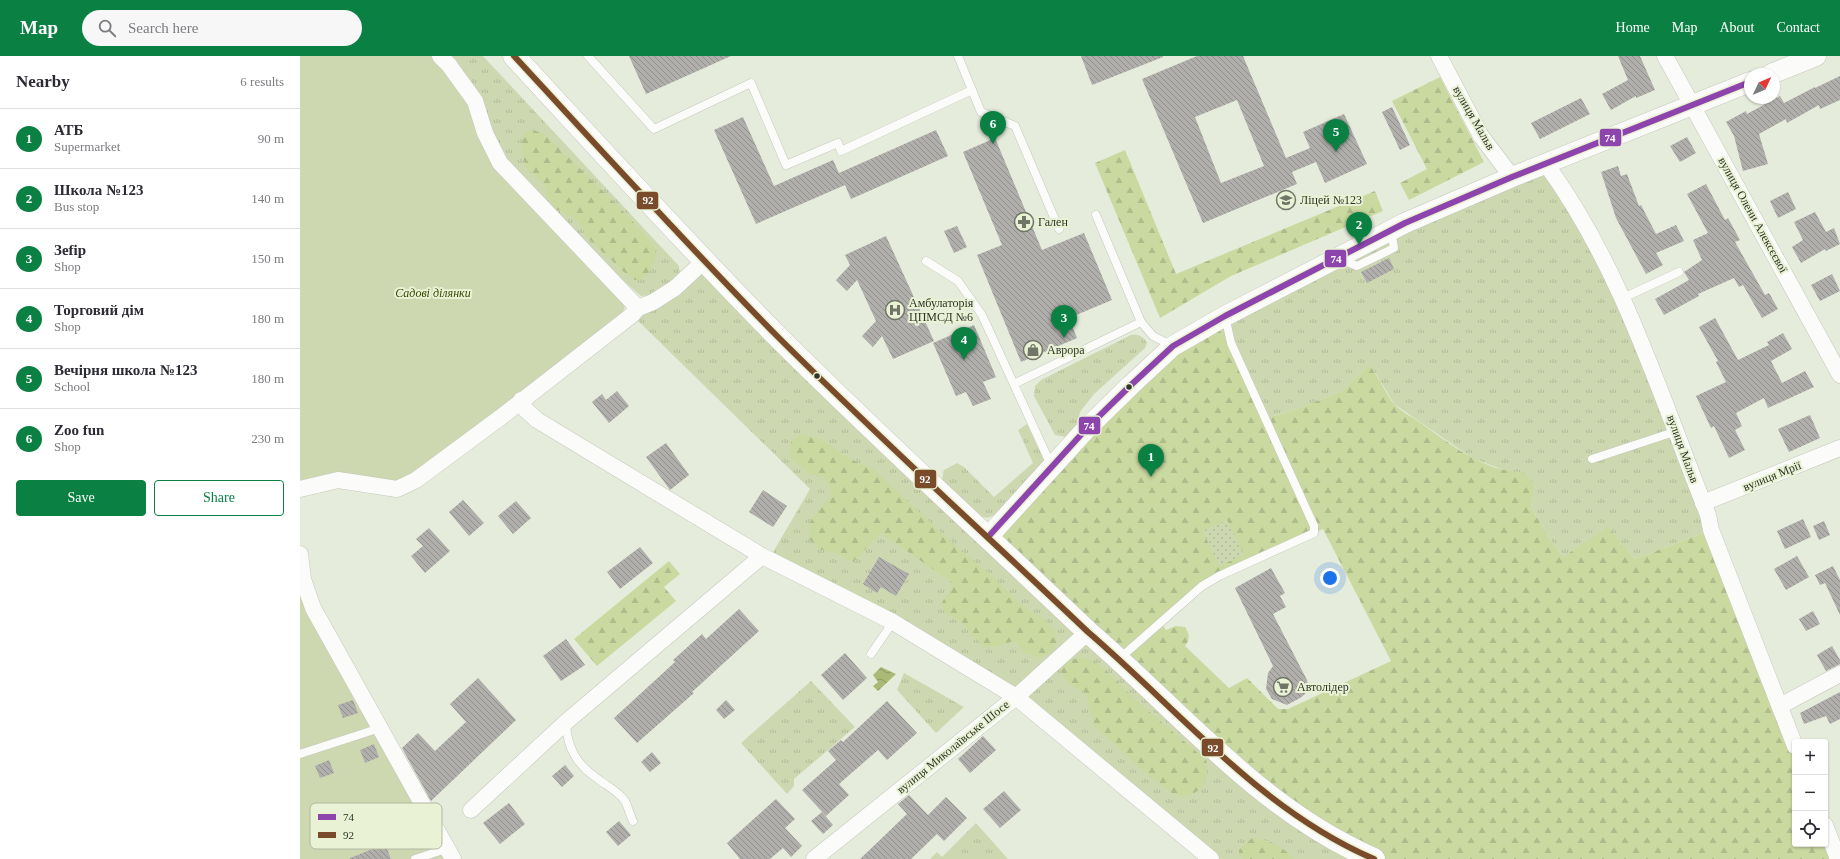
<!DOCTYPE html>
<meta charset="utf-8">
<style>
body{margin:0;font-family:Georgia,serif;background:#f7f7f7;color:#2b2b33}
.controls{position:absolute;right:12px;bottom:12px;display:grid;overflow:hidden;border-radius:4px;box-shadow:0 1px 3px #0004}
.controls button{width:36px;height:36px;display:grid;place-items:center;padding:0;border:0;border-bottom:1px solid #e1e1e2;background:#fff;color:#2b2b33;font:20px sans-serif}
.compass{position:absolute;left:1444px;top:12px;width:36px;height:36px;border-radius:50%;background:#fff;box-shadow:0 1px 3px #0004;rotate:46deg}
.you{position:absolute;left:1030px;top:522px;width:14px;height:14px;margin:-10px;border:3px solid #fff;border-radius:50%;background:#1a73e8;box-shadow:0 0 0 6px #1a73e833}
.badge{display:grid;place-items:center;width:26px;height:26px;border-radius:50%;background:#0b8043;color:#fff;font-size:13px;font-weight:700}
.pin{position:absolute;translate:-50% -33px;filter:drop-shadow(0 1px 2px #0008)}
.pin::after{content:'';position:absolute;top:21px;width:14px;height:12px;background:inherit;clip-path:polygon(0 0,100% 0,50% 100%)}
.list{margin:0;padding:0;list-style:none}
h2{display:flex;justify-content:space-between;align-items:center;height:52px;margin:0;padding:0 16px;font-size:17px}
h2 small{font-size:13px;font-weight:400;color:#7c7c81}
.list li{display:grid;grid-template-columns:26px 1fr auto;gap:12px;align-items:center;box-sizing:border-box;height:60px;padding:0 16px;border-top:1px solid #e1e1e2}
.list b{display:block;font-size:15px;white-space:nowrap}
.list p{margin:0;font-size:13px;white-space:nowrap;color:#7c7c81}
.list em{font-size:13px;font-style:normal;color:#7c7c81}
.actions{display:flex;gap:8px;padding:12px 16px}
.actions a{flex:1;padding:9px 0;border:1px solid #0b8043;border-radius:4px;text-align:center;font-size:14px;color:#0b8043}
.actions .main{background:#0b8043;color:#fff}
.icon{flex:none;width:22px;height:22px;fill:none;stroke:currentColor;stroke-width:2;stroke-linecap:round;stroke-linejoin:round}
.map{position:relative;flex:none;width:1540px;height:803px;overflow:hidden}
header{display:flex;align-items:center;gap:24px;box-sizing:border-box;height:56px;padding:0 20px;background:#0b8043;color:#fff}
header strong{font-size:19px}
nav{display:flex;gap:22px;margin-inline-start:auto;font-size:14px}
.search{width:280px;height:36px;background:#f7f7f7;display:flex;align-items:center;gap:10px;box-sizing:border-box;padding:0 14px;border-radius:22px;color:#7c7c81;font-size:15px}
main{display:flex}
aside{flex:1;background:#fff}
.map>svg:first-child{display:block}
.grass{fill:url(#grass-tufts)}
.forest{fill:url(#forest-firs);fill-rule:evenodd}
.park{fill:url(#park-dots)}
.garden{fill:#cdd8b0}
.water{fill:url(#water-waves)}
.building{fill:url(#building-back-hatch);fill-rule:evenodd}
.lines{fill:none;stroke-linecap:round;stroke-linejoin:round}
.service-casing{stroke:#c4c8bb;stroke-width:9}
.minor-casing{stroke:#c4c8bb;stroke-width:17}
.tertiary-casing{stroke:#c4c8bb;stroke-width:21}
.primary-casing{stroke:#c4c8bb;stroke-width:23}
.service{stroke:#fbfcfa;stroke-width:8}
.minor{stroke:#fbfcfa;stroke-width:16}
.tertiary{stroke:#fbfcfa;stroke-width:20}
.primary{stroke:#fbfcfa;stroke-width:22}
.bus-1-casing{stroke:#e9f2d5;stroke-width:9}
.bus-2-casing{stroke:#e9f2d5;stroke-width:9}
.bus-1{stroke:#8e44ad;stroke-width:6}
.bus-2{stroke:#7a4b2a;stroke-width:6}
.bus-dot{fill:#313529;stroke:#e9f2d5;stroke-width:1.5}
.labels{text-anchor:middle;stroke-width:4;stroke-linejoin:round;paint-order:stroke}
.street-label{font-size:12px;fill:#313529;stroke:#e9f2d5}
.poi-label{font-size:12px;fill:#313529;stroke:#e9f2d5;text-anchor:start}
.park-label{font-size:12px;font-style:italic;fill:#3b4700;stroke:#e9f2d5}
.key{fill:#e9f2d5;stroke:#b2b9a1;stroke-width:1}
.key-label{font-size:11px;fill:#313529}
.line-badge{stroke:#e9f2d5;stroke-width:1.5}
.badge-label{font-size:11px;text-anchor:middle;font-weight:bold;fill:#fff}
</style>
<header>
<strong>Map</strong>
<div class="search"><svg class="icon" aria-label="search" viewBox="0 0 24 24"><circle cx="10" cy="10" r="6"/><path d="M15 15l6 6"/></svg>Search here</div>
<nav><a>Home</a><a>Map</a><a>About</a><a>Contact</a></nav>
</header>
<main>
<aside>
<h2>Nearby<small>6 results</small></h2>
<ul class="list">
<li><span class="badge">1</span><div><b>АТБ</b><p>Supermarket</p></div><em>90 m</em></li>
<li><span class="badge">2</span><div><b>Школа №123</b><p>Bus stop</p></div><em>140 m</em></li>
<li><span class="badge">3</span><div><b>Зеfір</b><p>Shop</p></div><em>150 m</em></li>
<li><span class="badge">4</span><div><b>Торговий дім</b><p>Shop</p></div><em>180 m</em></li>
<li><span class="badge">5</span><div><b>Вечірня школа №123</b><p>School</p></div><em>180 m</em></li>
<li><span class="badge">6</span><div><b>Zoo fun</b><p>Shop</p></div><em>230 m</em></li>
</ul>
<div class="actions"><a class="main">Save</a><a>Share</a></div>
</aside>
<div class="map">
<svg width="1540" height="803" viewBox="0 0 1540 803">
<defs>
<pattern id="grass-tufts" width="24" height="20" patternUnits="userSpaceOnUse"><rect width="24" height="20" fill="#cdd8b0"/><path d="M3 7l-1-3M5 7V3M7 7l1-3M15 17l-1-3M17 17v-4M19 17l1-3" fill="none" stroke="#b0ba97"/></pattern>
<pattern id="forest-firs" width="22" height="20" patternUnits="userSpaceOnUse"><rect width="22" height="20" fill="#cad9a0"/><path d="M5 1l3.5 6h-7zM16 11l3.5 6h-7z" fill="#aebb8a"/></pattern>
<pattern id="park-dots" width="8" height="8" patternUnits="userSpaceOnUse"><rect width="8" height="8" fill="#cdd8b0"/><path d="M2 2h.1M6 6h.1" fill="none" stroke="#b0ba97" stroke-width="1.8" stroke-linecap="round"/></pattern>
<pattern id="water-waves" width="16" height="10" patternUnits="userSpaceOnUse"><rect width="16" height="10" fill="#aaba76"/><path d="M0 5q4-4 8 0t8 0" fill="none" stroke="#8b9861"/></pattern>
<pattern id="building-back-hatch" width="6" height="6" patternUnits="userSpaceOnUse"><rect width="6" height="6" fill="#b0afac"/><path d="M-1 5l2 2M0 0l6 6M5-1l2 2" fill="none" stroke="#908f8c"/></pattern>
</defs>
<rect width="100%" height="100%" fill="#e6ecdb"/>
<g class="grass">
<path d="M149 0H183L379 210 380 219 353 239 341 240 315 218 208 104 194 77 182 45Z"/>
<path d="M1246 108 1280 157 1411 474 1335 503 1308 472 1263 501 1247 479 1231 451 1235 428 1209 416 1172 402 1094 348 1075 316 1069 309 1042 335 990 356 965 362 931 287 925 260Z"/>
<path d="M404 205 545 347 1074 803H911L716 641 469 503 510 433 332 259Z"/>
<path d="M831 279C838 278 843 280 847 287L845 292 794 338 780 356 777 370 766 381 755 379 734 340 735 330 741 324Z"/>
<path d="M727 368 746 408 700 457 687 462 680 460 642 424 644 414 657 407 664 411 694 441 733 407 718 374Z"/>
<path d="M604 617 664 651 636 677 597 634Z"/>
<path d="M511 625 555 671 494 723V730L487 738 441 687Z"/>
<path d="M676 767 708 803H630L637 796 642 801Z"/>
</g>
<g class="forest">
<path d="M1140 21 1184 106 1109 144 1100 127 1127 113 1092 45Z"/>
<path d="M231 74 243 77 257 90 328 160 355 191 356 201 351 214 341 224H335L324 216 287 181 277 164 253 151 247 139 245 129 227 113 222 98V80Z"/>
<path d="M825 94 876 218 1075 135 1083 155 931 220 860 262 795 107Z"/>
<path d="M925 260 931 287 965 362 990 356 1042 335 1069 309C1079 320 1084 335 1093 347 1099 354 1110 360 1118 365 1149 387 1183 416 1223 416L1235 428 1231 451 1247 479 1263 501 1308 471 1335 503 1411 474 1495 690V788H1525L1538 803H1074L1015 772 688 481 788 371ZM1023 473 1091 605 988 653H978L947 622 929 632 885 590C890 583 890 579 885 571L876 570 866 574 861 567 919 520Z"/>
<path d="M502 378 523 384 554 405 573 413 658 492 691 519 723 550 746 565 754 574 757 586 752 595 739 602 725 597 716 586 713 585 696 591H685L674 581 662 566 647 558 641 548 654 528 581 477 553 506 538 498 519 493 509 483V471L511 464 532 439 529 429 523 421 510 418 493 405 490 395 491 386Z"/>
<path d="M369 505 380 518 364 531 376 545 297 610 274 583Z"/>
<path d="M783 601 799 608 839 647 906 704C912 725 897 746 873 738L846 717 794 669 786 637C773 629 762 626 760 610L767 605Z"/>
<path d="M952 782C972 784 981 790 994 803H943L939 800V794Z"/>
</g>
<path class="park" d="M927 464 944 499 919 510 903 475Z"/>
<g class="garden">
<path d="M0 0H131L142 12 168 47 179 82 325 250 322 259 112 419 96 427 0 433Z"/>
<path d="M0 498 3 523 153 803H0Z"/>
</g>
<path class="water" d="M581 611 596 618 578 635 573 630 578 626 573 619Z"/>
<g class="building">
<path d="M329 0H431L346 38Z"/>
<path d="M781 0H863V1L792 29Z"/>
<path d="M897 0H943L986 102 1010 92 1003 76 1044 58 1067 108 1025 127 1016 106 992 116 997 128 903 167 842 23ZM937 44 964 110 921 127 895 61Z"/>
<path d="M1318 0H1340L1355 34 1336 42V40L1311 54 1302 38 1328 24Z"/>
<path d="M1540 20V44L1520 53 1519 49 1487 67 1486 63 1459 78 1468 108 1443 115 1434 80 1426 66 1446 55 1447 58 1480 40 1484 47 1515 31V32Z"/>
<path d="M1281 42 1290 58 1240 83 1231 67Z"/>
<path d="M1092 51 1110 89 1100 94 1082 56Z"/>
<path d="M443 61 474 130 533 104 539 117 636 74 648 100 551 143 545 129 456 168 414 74Z"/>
<path d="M1387 81 1396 97 1380 106 1370 90Z"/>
<path d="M695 82 742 194 784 177 812 244 769 262 777 282 721 306 677 199 702 189 663 96Z"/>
<path d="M1318 110 1321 120 1327 118 1339 150 1341 149 1356 178 1376 169 1384 185 1356 197 1363 209 1346 218 1316 162 1301 116Z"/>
<path d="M1406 128 1425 164 1428 162 1440 184 1435 186 1465 239 1469 237 1478 253 1462 262 1443 229 1439 231 1434 222 1398 238 1399 240 1364 259 1355 243 1389 224 1384 216 1402 204 1393 184 1408 177 1387 138Z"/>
<path d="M1488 136 1496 153 1478 162 1470 145Z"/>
<path d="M1515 156 1526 176 1534 172 1540 188 1526 195 1525 193 1501 207 1492 191 1503 184 1494 166Z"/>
<path d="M657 170 667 191 654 197 644 175Z"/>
<path d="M586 180 634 285 593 303 582 280 573 291 562 280 576 265 557 224 547 235 536 224 550 209 545 199Z"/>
<path d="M1089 202 1094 213 1067 227 1061 216Z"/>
<path d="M1532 218 1540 235 1520 245 1511 229Z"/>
<path d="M1415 262 1438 304 1469 289 1467 286 1483 277 1492 293 1471 305 1482 327 1505 315 1514 331 1468 352 1464 342 1436 357 1442 370 1435 374 1445 394 1429 402 1414 370 1411 372 1396 340 1426 326 1416 306 1418 305 1399 271Z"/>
<path d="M674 269 696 321 683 326 691 343 673 350 666 336 656 340 633 287Z"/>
<path d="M317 335 329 350 309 367 292 346 302 338 306 344Z"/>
<path d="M1510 359 1520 382 1489 396 1478 373Z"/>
<path d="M366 387 389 419 370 434 346 401Z"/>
<path d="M463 434 487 450 473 471 449 456Z"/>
<path d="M163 444 184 467 169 480 149 456Z"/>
<path d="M216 445 231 462 213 478 198 460Z"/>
<path d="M1503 463 1511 481 1485 493 1477 475Z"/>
<path d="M1524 465 1530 479 1519 484 1513 470Z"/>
<path d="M129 472 150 495 125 517 111 500 123 490 116 483Z"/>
<path d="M340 491 353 507 320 533 307 516Z"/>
<path d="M1497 500 1509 521 1486 534 1474 513Z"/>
<path d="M579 501 609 518 596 540 581 531 577 537 563 528Z"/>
<path d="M1533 510 1540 524V559L1525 527 1520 529 1515 519Z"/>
<path d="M971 512 985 537 980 540 986 551 973 558 1007 624 1008 631 1005 638 1000 642 987 649 972 643 966 633 968 617 973 610 935 532Z"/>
<path d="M439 553 459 575 392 636 394 637 337 687 314 662 375 606 373 604 402 578 406 583Z"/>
<path d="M1513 555 1520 568 1506 575 1499 563Z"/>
<path d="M266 583 285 609 261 625 243 600Z"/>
<path d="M1532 590 1540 604V608L1526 615 1517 599Z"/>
<path d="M545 597 567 622 543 644 521 619Z"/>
<path d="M178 622 216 664 131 745 102 692 118 677 135 695 166 666 150 648Z"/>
<path d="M1540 636V663L1530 668 1526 660 1504 668 1500 657Z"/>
<path d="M53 644 58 657 43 662 38 649Z"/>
<path d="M426 644 435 654 424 663 416 654Z"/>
<path d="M587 645 617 677 587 704 578 694 539 728 549 739 526 760 502 734 536 704 528 695 541 684 543 686Z"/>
<path d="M683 680 696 694 670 717 658 703Z"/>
<path d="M74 688 79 701 65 707 60 694Z"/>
<path d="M352 696 361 707 350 716 341 706Z"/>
<path d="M29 704 34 717 20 722 15 710Z"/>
<path d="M265 709 274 720 262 731 252 720Z"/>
<path d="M704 735 721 754 700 772 683 753Z"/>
<path d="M609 739 628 759 646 741 667 762 644 785 637 778 611 803H560L607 758 598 748Z"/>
<path d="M476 743 495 763 485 772 502 790 491 801 483 792 470 803H440L427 787Z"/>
<path d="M209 747 225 768 200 788 183 767Z"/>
<path d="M522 756 533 769 523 778 511 765Z"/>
<path d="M319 765 331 779 318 790 306 776Z"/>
<path d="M85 788 91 803H50V802Z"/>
</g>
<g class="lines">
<defs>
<g id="service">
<path d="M288 0 354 73 451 27 486 109 538 87 541 95 672 34"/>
<path d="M658 0 681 56 715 70 759 173"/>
<path d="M796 159 841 266 853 280 873 290"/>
<path d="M1040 203 1057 210 1094 192 1091 175"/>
<path d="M626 205 658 225 682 259 751 409"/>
<path d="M1323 242 1379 216"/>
<path d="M714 328 841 266"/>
<path d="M1292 403 1377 375"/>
<path d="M571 598 593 566"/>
<path d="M819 603 902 530 919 520 1014 477V470L931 287 925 260"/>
<path d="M266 667C267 692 277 709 298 723 307 730 318 735 325 745 328 751 330 759 333 765"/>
<path d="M0 698 80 672"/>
<path d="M115 803 146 793"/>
</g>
<g id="minor">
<path d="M140 0 149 9 175 45 185 77 200 107 338 252"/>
<path d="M1139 0 1181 80 1212 121"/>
<path d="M1365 0 1540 319"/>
<path d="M1246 108C1323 214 1360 339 1408 459L1411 474 1495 690"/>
<path d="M221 344 225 353 237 364 462 500 593 566 716 641 911 803"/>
<path d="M0 433 38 424 97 433 116 424 201 361 332 259 338 252 353 246 375 232 404 205"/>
<path d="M1403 447 1540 392"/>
<path d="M0 498 3 523 13 552 153 803"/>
<path d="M1480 650 1540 618"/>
<path d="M171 754 266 666 462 500"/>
<path d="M1525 769 1538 803"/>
<path d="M514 803 716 641 788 576"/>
</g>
<g id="tertiary">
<path d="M1471 18 1516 0"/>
<path d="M688 481 788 371 831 329 873 290 925 260 1105 167 1212 121 1450 26"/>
</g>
<path id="primary" d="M214 0C301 94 387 189 477 280 578 381 684 477 788 576 880 655 960 754 1074 803"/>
</defs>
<use href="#service" class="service-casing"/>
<use href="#minor" class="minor-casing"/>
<use href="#tertiary" class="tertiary-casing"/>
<use href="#primary" class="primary-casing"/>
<use href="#service" class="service"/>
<use href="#minor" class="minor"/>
<use href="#tertiary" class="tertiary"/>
<use href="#primary" class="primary"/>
<defs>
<path id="bus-1" d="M688 481 788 371 831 329 873 290 925 260 1105 167 1212 121 1450 26"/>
<path id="bus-2" d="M214 0C301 94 387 189 477 280 578 381 684 477 788 576 880 655 960 754 1074 803"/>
</defs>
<use href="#bus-1" class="bus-1-casing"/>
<use href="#bus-2" class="bus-2-casing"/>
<use href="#bus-1" class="bus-1"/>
<use href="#bus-2" class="bus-2"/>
</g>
<defs>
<symbol id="school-ring" viewBox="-11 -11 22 22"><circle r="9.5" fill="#e9f2d5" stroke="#707567" stroke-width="1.5"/><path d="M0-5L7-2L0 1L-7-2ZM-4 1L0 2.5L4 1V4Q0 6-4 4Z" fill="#707567"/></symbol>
<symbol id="pharmacy-ring" viewBox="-11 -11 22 22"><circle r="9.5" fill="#e9f2d5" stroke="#707567" stroke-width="1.5"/><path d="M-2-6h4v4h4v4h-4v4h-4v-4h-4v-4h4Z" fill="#707567"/></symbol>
<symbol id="hospital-ring" viewBox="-11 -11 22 22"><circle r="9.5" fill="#e9f2d5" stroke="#707567" stroke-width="1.5"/><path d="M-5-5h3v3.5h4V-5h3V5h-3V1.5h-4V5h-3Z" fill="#707567"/></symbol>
<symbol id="shop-ring" viewBox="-11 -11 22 22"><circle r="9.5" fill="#e9f2d5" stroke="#707567" stroke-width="1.5"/><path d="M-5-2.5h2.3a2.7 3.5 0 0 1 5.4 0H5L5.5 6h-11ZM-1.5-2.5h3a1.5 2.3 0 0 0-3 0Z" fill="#707567"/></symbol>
<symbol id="supermarket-ring" viewBox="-11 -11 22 22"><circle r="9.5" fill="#e9f2d5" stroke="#707567" stroke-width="1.5"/><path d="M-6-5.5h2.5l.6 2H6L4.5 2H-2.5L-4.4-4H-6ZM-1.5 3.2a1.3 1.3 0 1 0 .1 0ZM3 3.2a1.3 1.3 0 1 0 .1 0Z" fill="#707567"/></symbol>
</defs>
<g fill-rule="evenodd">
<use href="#school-ring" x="975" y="133" width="22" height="22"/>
<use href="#pharmacy-ring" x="713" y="155" width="22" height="22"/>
<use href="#hospital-ring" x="584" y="243" width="22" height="22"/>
<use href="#shop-ring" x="722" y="283" width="22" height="22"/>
<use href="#supermarket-ring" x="972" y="620" width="22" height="22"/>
</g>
<g class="bus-dot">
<circle cx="517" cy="320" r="3.5"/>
<circle cx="829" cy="331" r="3.5"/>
</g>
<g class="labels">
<g class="street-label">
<text transform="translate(1174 62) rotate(60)" y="4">вулиця Мальв</text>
<text transform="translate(1453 159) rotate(61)" y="4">вулиця Олени Алексєєвої</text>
<text transform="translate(1383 393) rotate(70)" y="4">вулиця Мальв</text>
<text transform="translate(1472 420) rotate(-22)" y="4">вулиця Мрії</text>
<text transform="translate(653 691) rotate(-39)" y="4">вулиця Миколаївське Шосе</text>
</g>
<g class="poi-label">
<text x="1000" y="148">Ліцей №123</text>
<text x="738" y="170">Гален</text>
<text x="609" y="251">Амбулаторія<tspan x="609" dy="14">ЦПМСД №6</tspan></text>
<text x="747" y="298">Аврора</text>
<text x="997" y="635">Автолідер</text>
</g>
<g class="park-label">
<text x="133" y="241">Садові ділянки</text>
</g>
</g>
<rect x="10" y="747" width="132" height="46" rx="6" class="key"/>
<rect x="18" y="758" width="18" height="6" fill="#8e44ad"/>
<rect x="18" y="776" width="18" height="6" fill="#7a4b2a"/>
<g class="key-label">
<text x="43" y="765">74</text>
<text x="43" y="783">92</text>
</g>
<g class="line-badge">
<rect x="1299" y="72" width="23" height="19" rx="4" fill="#8e44ad"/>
<rect x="336" y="135" width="23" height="19" rx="4" fill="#7a4b2a"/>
<rect x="1024" y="193" width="23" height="19" rx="4" fill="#8e44ad"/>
<rect x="778" y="360" width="23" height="19" rx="4" fill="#8e44ad"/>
<rect x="614" y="413" width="23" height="20" rx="4" fill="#7a4b2a"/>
<rect x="901" y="682" width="23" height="19" rx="4" fill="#7a4b2a"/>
</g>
<g class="badge-label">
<text x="1310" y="86">74</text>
<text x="348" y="148">92</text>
<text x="1036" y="207">74</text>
<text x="789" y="374">74</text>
<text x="625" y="427">92</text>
<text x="913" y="696">92</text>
</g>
</svg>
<div class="controls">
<button>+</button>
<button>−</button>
<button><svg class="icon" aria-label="locate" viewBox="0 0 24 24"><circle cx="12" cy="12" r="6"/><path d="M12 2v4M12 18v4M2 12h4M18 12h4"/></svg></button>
</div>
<svg class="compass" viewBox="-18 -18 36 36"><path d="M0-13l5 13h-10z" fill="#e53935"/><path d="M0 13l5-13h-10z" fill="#7c7c81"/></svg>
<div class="you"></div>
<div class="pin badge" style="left:851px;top:421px">1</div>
<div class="pin badge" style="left:1059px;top:189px">2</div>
<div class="pin badge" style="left:764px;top:282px">3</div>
<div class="pin badge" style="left:664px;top:304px">4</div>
<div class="pin badge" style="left:1036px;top:96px">5</div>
<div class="pin badge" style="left:693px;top:88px">6</div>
</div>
</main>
